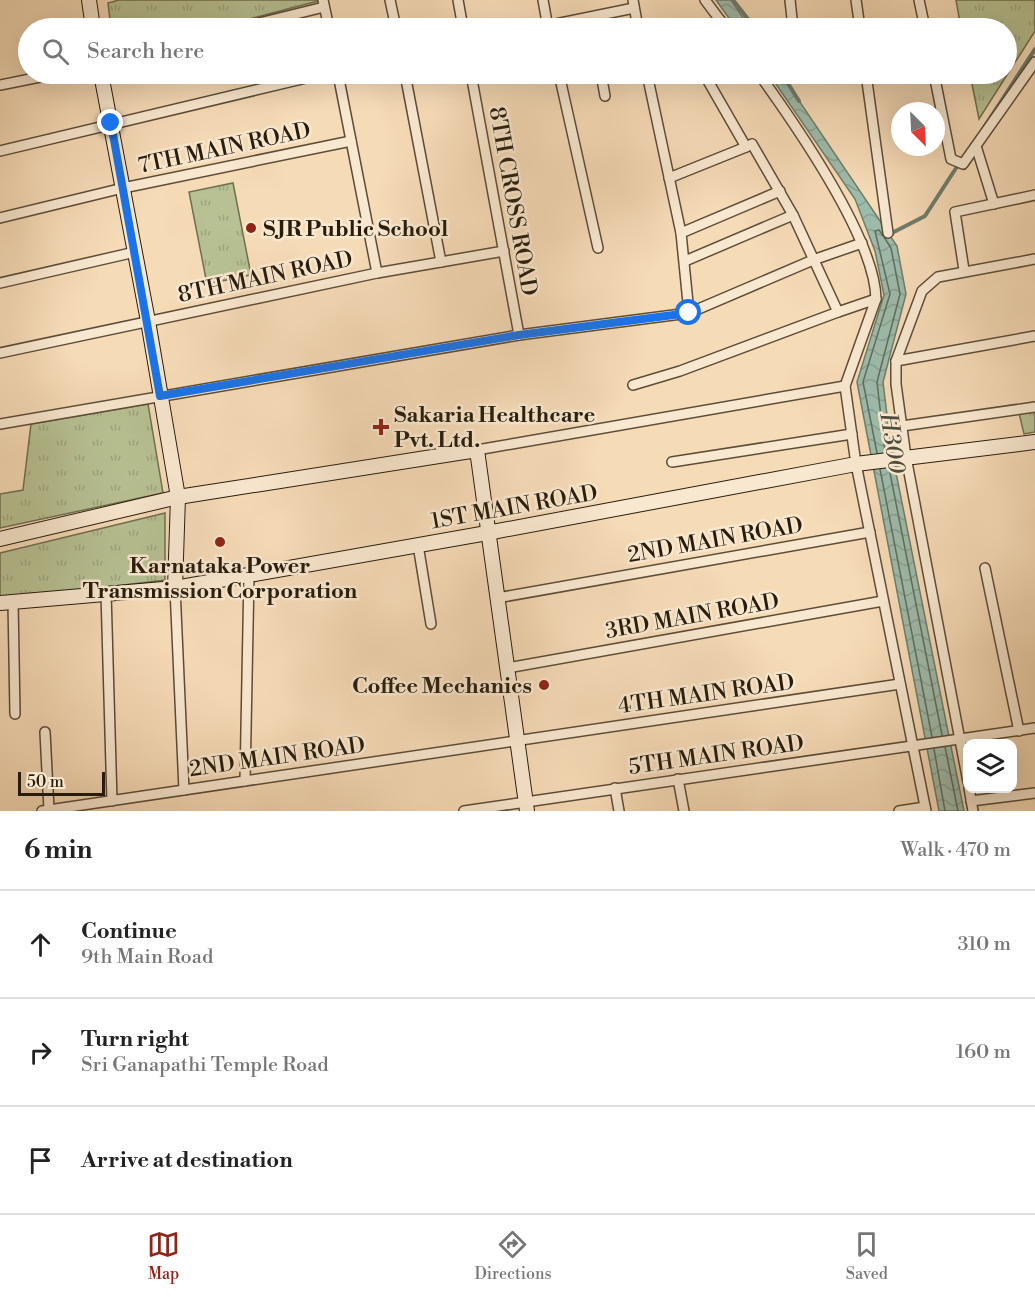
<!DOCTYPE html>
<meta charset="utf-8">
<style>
body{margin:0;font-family:"Libre Bodoni",serif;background:#f6f6f6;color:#222}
.controls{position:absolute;right:18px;bottom:18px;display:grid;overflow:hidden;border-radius:12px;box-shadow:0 6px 24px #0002}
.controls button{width:54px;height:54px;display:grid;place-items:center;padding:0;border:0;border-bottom:2px solid #e0e0e0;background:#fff;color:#222;font:30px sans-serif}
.compass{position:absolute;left:891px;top:102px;width:54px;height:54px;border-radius:50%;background:#fff;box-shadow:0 6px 24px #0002;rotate:156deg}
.scale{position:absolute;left:18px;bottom:15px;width:87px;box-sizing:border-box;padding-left:6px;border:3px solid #281d0d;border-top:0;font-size:16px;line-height:21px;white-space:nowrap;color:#281d0d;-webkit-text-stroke:4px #f9e8d0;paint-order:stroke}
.stop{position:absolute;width:18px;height:18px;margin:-14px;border:4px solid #1a73e8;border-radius:50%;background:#fff}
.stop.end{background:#1a73e8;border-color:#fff;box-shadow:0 2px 6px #0008}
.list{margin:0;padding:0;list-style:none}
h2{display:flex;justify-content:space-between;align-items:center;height:78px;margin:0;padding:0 24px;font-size:26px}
h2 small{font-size:20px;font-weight:400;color:#767676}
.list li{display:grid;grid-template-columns:39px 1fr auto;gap:18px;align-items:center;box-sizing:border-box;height:108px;padding:0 24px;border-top:2px solid #e0e0e0}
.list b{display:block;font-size:22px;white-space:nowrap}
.list p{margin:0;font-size:20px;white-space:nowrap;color:#767676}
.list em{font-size:20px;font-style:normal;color:#767676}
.icon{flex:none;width:33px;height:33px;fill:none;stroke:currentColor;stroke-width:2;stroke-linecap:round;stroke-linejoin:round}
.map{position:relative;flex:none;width:1035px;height:811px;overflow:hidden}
.search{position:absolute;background:#fff;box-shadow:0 6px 24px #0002;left:18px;right:18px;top:18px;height:66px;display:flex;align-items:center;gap:15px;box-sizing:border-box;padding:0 21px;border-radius:33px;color:#767676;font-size:22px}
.sheet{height:402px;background:#fff}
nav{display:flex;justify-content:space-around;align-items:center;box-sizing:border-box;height:84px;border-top:2px solid #e0e0e0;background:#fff;font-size:16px;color:#767676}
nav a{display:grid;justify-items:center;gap:3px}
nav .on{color:#8f2418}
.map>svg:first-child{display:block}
.grass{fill:url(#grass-tufts);stroke:#706f50;stroke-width:1.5}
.water{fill:url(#water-waves);stroke:#6e7c6c;stroke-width:1.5}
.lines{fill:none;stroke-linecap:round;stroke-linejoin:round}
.shore{stroke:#626c5c;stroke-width:1.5}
.stream{stroke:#6e7c6c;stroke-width:4}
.street-casing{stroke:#5c4c38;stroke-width:12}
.secondary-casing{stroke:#281d0d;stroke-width:16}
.street{stroke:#f9e8d0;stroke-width:9}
.secondary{stroke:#f9e8d0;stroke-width:14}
.route{stroke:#1a73e8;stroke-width:8}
.poi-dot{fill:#8f2418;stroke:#f9e8d0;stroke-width:2}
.labels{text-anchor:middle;stroke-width:5;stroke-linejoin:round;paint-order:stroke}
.street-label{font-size:22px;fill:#281d0d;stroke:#f9e8d0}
.poi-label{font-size:22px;font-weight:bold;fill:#281d0d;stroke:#f9e8d0;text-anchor:start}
.water-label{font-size:24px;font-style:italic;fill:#4b4c3c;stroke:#f9e8d0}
</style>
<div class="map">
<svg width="1035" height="811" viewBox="0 0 1035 811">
<defs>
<pattern id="grass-tufts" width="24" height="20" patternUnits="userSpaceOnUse" patternTransform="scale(1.5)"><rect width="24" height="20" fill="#b7c193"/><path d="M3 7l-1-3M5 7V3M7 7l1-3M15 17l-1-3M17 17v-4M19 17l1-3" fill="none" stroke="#9da57e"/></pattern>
<pattern id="water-waves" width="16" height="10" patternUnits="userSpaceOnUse" patternTransform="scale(1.5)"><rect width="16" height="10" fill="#9dbbab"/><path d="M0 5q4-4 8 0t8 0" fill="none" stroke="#87a092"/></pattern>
</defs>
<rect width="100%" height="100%" fill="#f6dbb7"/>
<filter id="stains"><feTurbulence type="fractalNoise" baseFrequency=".00333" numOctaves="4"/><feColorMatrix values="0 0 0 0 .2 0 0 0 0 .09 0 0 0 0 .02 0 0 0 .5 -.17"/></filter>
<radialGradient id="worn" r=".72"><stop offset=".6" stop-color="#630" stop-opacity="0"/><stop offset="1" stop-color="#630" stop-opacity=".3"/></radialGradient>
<g class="grass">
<path d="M119 0H317L318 1 215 28H111L108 3Z"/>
<path d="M956 0H1035V31L979 119 970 74H1006V28H961Z"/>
<path d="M233 183 251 275 207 284 189 192Z"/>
<path d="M148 404 163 493 0 528V494L23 490 31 424Z"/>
<path d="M1035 410V432L1024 434 1019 413Z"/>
<path d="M165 513V580L0 600V553Z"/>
</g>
<g class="water">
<path d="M716 0H731L750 28H736Z"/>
<path d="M769 74H781L897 246 906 294 883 382 891 448 964 811H939L857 382 884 295 875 251 855 199Z"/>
</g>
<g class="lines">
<g class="shore">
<path d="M884 237 891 248 900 294 877 382 885 452"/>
<path d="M877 453 863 382 890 294 875 231 879 230 883 236"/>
<path d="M889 468 942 735"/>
<path d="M880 469 932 737"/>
<path d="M945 747 958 811"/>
<path d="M934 749 945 811"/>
</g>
<g class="stream">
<path d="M733 0 755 28"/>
<path d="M782 74 799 101"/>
<path d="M983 129 1035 49"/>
<path d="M890 234 925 216 960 162"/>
</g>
<defs>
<g id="street">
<path d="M323 0 329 28"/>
<path d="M390 0 396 28"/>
<path d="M458 0 463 28"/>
<path d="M543 0 548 28"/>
<path d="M633 0 638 28"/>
<path d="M705 0 726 28"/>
<path d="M790 0 793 28"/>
<path d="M856 0 860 28"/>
<path d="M919 0 925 28"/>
<path d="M239 28 324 7"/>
<path d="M536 28 634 8"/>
<path d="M338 74 377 273"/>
<path d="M405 74 441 262"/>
<path d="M471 74 519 335"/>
<path d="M559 74 598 248"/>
<path d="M601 74 605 96"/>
<path d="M647 74 681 233 689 313"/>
<path d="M759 74C795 124 875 239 876 299"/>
<path d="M866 74 888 233"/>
<path d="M934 74 951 159 963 164 1035 62"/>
<path d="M0 85 55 74"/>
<path d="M976 146 994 204"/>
<path d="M0 151 323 74"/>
<path d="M669 178 746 147"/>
<path d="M0 218 123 188 351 141"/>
<path d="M681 233 780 191"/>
<path d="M685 261 793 215"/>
<path d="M964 270 955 212 1035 195"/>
<path d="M0 283 135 252"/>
<path d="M838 312 876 299 845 386 856 464 926 811"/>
<path d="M0 353 377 273 504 251"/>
<path d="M896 361 1035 336"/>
<path d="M633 385 680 371 838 312 793 215 752 144 746 147 704 74"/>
<path d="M0 424 519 335 689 313 813 260 862 243"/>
<path d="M902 426 1035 407"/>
<path d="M477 450 845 386"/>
<path d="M672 462 852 434"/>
<path d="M418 545 431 624"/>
<path d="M985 568 1019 731"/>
<path d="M175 588 184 790"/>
<path d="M106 593 112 801"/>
<path d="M497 598 870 532"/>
<path d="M13 601 15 714"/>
<path d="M507 668 883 601"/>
<path d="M45 732 49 810"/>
<path d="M678 779 684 811"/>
<path d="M245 781 249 575"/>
<path d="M968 782 906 457 896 384V361L922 291 938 277 1035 259"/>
<path d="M615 788 619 811"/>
<path d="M969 788 973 811"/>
<path d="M971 801 1035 793"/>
<path d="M42 811 900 684"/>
<path d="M464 811 1035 728"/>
<path d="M899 811 925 807"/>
</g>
<g id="secondary">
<path d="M89 0 93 28"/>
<path d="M101 74 148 321 178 497 175 588"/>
<path d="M0 539 178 497 477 450 527 811"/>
<path d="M0 603 175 588 487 533 856 464 1035 442"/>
</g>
</defs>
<use href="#street" class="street-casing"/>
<use href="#secondary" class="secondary-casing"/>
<use href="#street" class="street"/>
<use href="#secondary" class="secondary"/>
</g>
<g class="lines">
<path class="route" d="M111 123 160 396 519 335 689 313"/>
</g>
<g class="poi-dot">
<circle cx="251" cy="228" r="6"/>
<path d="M378 418h6v6h6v6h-6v6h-6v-6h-6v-6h6z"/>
<circle cx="220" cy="542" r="6"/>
<circle cx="544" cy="685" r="6"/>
</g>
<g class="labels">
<g class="street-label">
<text transform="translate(224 147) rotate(-12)" y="8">7TH MAIN ROAD</text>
<text transform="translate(514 201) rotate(80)" y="8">8TH CROSS ROAD</text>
<text transform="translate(265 276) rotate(-12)" y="8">8TH MAIN ROAD</text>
<text transform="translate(514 506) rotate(-10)" y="8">1ST MAIN ROAD</text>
<text transform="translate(715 539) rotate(-10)" y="8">2ND MAIN ROAD</text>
<text transform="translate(692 615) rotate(-10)" y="8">3RD MAIN ROAD</text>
<text transform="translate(706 693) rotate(-8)" y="8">4TH MAIN ROAD</text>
<text transform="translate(716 754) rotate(-8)" y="8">5TH MAIN ROAD</text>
<text transform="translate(277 756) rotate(-8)" y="8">2ND MAIN ROAD</text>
</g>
<g class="poi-label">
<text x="263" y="236">SJR Public School</text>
<text x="394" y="422">Sakaria Healthcare<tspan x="394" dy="25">Pvt. Ltd.</tspan></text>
<text x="220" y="573" text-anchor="middle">Karnataka Power<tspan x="220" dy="25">Transmission Corporation</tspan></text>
<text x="532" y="693" text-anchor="end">Coffee Mechanics</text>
</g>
<g class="water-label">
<text transform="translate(893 443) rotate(81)" y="8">H300</text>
</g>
</g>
<rect width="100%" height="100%" filter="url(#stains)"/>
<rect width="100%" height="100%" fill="url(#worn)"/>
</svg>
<div class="controls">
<button><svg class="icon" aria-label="layers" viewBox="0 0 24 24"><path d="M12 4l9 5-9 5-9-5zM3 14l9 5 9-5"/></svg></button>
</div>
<svg class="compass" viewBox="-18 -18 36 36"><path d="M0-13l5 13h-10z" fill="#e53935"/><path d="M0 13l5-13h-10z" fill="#767676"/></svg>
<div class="scale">50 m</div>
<div class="stop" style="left:689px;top:313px"></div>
<div class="stop end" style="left:111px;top:123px"></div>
<div class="search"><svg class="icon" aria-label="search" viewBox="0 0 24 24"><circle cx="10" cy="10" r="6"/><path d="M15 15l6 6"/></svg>Search here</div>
</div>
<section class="sheet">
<h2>6 min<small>Walk · 470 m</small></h2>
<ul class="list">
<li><svg class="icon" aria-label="ahead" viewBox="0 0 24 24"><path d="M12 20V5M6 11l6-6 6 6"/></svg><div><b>Continue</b><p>9th Main Road</p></div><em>310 m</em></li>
<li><svg class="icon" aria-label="right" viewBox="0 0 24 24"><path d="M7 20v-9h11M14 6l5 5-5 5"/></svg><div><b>Turn right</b><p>Sri Ganapathi Temple Road</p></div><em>160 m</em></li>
<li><svg class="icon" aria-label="arrive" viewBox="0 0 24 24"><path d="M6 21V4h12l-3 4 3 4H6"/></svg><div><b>Arrive at destination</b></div></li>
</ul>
</section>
<nav>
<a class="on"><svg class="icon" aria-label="map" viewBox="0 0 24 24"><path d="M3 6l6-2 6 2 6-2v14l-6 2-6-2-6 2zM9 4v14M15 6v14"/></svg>Map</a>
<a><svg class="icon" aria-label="directions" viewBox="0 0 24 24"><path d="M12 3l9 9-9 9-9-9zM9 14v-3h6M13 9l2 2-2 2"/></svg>Directions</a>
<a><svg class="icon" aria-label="saved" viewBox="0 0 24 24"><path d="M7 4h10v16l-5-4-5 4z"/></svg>Saved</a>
</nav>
